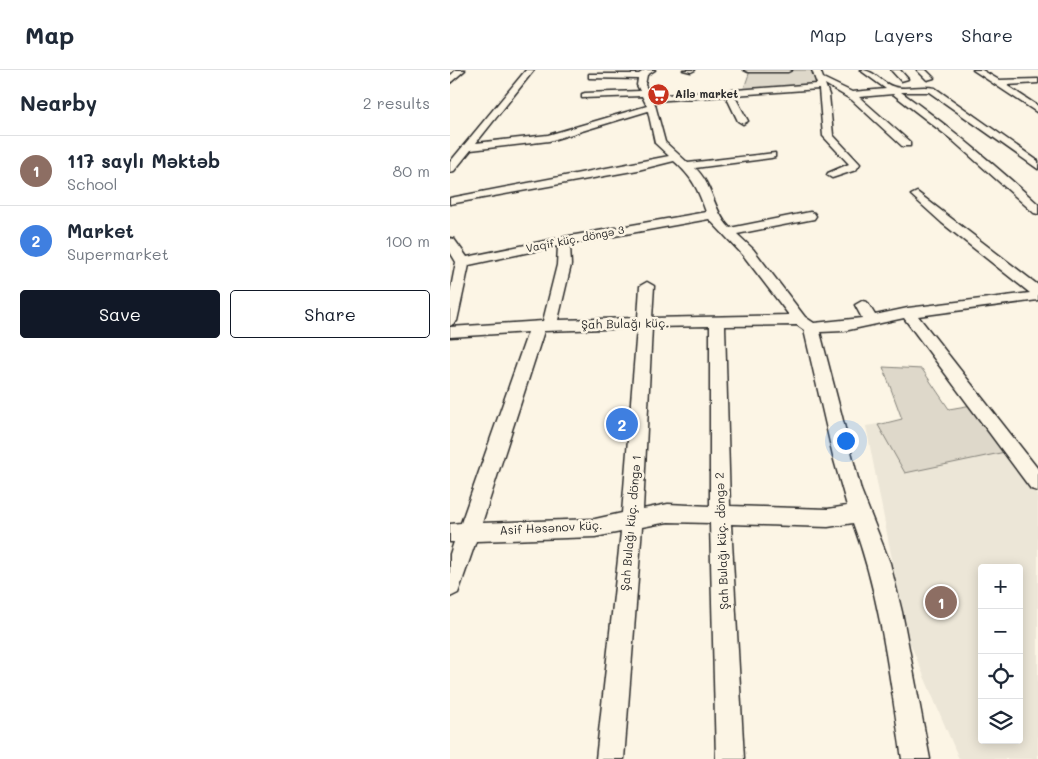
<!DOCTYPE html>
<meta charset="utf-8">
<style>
body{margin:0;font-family:Mali,sans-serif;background:#f6f6f7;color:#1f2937}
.controls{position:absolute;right:15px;bottom:15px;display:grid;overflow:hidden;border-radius:5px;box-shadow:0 2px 12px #0003}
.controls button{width:45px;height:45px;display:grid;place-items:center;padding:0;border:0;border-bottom:1px solid #e0e1e3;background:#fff;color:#1f2937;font:25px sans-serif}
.you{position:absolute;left:395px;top:370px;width:18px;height:18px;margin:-12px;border:4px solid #fff;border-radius:50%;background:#1a73e8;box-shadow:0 0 0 8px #1a73e833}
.badge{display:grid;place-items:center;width:32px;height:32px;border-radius:50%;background:#111827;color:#fff;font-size:16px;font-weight:700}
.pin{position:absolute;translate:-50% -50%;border:2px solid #fff;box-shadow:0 1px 5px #0006}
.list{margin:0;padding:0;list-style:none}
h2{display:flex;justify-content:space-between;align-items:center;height:65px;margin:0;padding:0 20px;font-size:21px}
h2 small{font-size:16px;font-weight:400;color:#747a83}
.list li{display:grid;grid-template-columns:32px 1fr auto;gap:15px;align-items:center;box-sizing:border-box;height:70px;padding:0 20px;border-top:1px solid #e0e1e3}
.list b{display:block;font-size:19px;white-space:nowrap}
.list p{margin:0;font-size:16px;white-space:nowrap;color:#747a83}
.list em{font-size:16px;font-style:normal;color:#747a83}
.actions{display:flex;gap:10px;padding:15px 20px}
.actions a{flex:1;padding:11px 0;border:1px solid #111827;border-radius:5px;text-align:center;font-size:18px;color:#111827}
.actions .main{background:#111827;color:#fff}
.icon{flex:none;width:28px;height:28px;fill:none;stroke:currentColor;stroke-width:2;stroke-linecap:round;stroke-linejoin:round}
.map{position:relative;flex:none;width:588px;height:689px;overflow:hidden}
header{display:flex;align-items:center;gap:30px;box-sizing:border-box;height:70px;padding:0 25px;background:#fff;border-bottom:1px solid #e0e1e3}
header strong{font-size:24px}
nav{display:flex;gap:28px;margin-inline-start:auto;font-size:18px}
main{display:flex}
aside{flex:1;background:#fff}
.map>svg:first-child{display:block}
.built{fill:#ece6d7;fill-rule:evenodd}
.green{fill:#ded8ca;stroke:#84827a}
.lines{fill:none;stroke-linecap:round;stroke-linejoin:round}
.minor-casing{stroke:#2b2b2b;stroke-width:3}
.minor{fill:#fcf5e5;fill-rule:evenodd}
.labels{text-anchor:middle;stroke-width:5;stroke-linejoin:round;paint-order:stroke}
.far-poi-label{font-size:11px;font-weight:bold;fill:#2b2b2b;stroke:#fcf5e5;text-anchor:start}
.far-street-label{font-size:11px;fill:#2b2b2b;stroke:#fcf5e5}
.street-label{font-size:12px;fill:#2b2b2b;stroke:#fcf5e5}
</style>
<header>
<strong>Map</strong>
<nav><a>Map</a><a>Layers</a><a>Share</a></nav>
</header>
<main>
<aside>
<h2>Nearby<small>2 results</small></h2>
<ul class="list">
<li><span class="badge" style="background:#8d6e63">1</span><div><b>117 saylı Məktəb</b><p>School</p></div><em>80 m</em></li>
<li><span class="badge" style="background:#3f7fe0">2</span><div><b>Market</b><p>Supermarket</p></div><em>100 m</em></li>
</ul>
<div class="actions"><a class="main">Save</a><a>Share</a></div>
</aside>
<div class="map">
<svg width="588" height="689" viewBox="0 0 588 689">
<rect width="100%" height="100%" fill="#fcf5e5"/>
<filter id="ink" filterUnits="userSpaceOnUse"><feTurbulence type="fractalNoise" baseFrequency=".02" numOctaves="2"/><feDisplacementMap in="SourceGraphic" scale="10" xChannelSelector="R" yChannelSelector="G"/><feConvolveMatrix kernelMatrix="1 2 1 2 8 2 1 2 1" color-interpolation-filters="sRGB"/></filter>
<g filter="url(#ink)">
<path class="built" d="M428 354 555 382 588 426V689H509L457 566 416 356ZM532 498H569V670H532Z"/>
<g class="green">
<path d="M363 0 368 15 293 21 300 1Z"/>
<path d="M433 297 472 299 499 339 522 335 555 382 455 403 428 355 452 349Z"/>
</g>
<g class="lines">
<defs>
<g id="minor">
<path d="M6 0H15L0 13V6Z"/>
<path d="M76 0H84L26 73 98 65 197 36 192 26 132 28V24L135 23 190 21 187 15 188 9 139 8V4H189L195 0H205L197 5 195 15 201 26 367 14 362 0H370L373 8 402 22 436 19 410 0C426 0 431 14 445 17 456 20 471 15 485 18L588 91V99L479 22H451C499 56 544 94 588 134V144L584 143 501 69 443 24 409 27 460 72V76H452L402 30 375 14 379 25 383 65 410 94 406 100 382 108 377 105 378 103 399 94 373 66 369 19 284 25 298 51 293 54 288 51 276 26 204 31 215 72 238 93 325 83V87L321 88 245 98C263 114 263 141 280 158L360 142 364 143 366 146 364 149 287 164 303 179 355 247 364 253 412 248 405 235 412 231 417 232 425 245 458 238 580 223 492 153 461 125 467 122 588 215V230L468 246 588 399V421L581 419 454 248 394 261 370 262 411 420 440 493 452 542 480 689H452C440 609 431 529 403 453L378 457 281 454 294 689H266L260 453 218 452 192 457 174 689H146L171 462 145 467 26 471 8 523 0 527V484L4 472H0V454L11 453 78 262 0 267V257L93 251 107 195 108 176 19 195 7 251 0 256V223L6 192 0 182V168L4 169 17 187 114 167 256 142C248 119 243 108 224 91L188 100 0 134V128L219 86 205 73 198 41 99 71 21 80 4 101 0 102V92ZM259 149 293 185 339 245 202 248 204 216 197 212 190 216 188 248 108 250 121 195 120 174ZM347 255 354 260 384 390 397 436 378 439 280 436 275 256ZM260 256V436L218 434 193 439 202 257ZM187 258 172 443 145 449 32 453 94 261Z"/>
<path d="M233 0H245L241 2Z"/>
<path d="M294 0H342L338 2H298Z"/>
<path d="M441 0H450L458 9 451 11Z"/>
<path d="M467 0H476L484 8 477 10Z"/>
<path d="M523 0H532L549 10 588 9V13L556 15 588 36V43Z"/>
</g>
</defs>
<use href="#minor" class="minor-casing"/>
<use href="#minor" class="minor"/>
</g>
</g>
<defs>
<symbol id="supermarket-disc" viewBox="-11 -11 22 22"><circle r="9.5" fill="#c8321e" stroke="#fcf5e5"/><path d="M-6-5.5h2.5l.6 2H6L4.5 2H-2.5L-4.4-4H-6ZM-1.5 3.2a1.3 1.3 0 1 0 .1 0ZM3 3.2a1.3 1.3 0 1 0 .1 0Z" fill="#fff"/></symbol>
</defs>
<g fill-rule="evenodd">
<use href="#supermarket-disc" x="196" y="12" width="25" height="25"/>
</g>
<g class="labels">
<g class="far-poi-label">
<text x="225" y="28">Ailә market</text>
</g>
<g class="far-street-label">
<text transform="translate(125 169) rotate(-11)" y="4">Vaqif küç. döngə 3</text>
</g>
<g class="street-label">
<text transform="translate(175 254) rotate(-1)" y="4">Şah Bulağı küç.</text>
<text transform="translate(181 453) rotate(-85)" y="4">Şah Bulağı küç. döngə 1</text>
<text transform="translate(101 458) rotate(-3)" y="4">Asif Həsənov küç.</text>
<text transform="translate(272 471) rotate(-92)" y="4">Şah Bulağı küç. döngə 2</text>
</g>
</g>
</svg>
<div class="controls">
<button>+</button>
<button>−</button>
<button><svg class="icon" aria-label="locate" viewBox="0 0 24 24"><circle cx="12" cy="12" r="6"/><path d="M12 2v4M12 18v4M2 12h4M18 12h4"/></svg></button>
<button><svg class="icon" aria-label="layers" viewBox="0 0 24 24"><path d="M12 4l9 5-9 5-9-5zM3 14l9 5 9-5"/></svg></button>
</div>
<div class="you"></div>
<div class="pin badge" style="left:491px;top:532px;background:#8d6e63">1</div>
<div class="pin badge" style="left:172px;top:354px;background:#3f7fe0">2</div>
</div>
</main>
